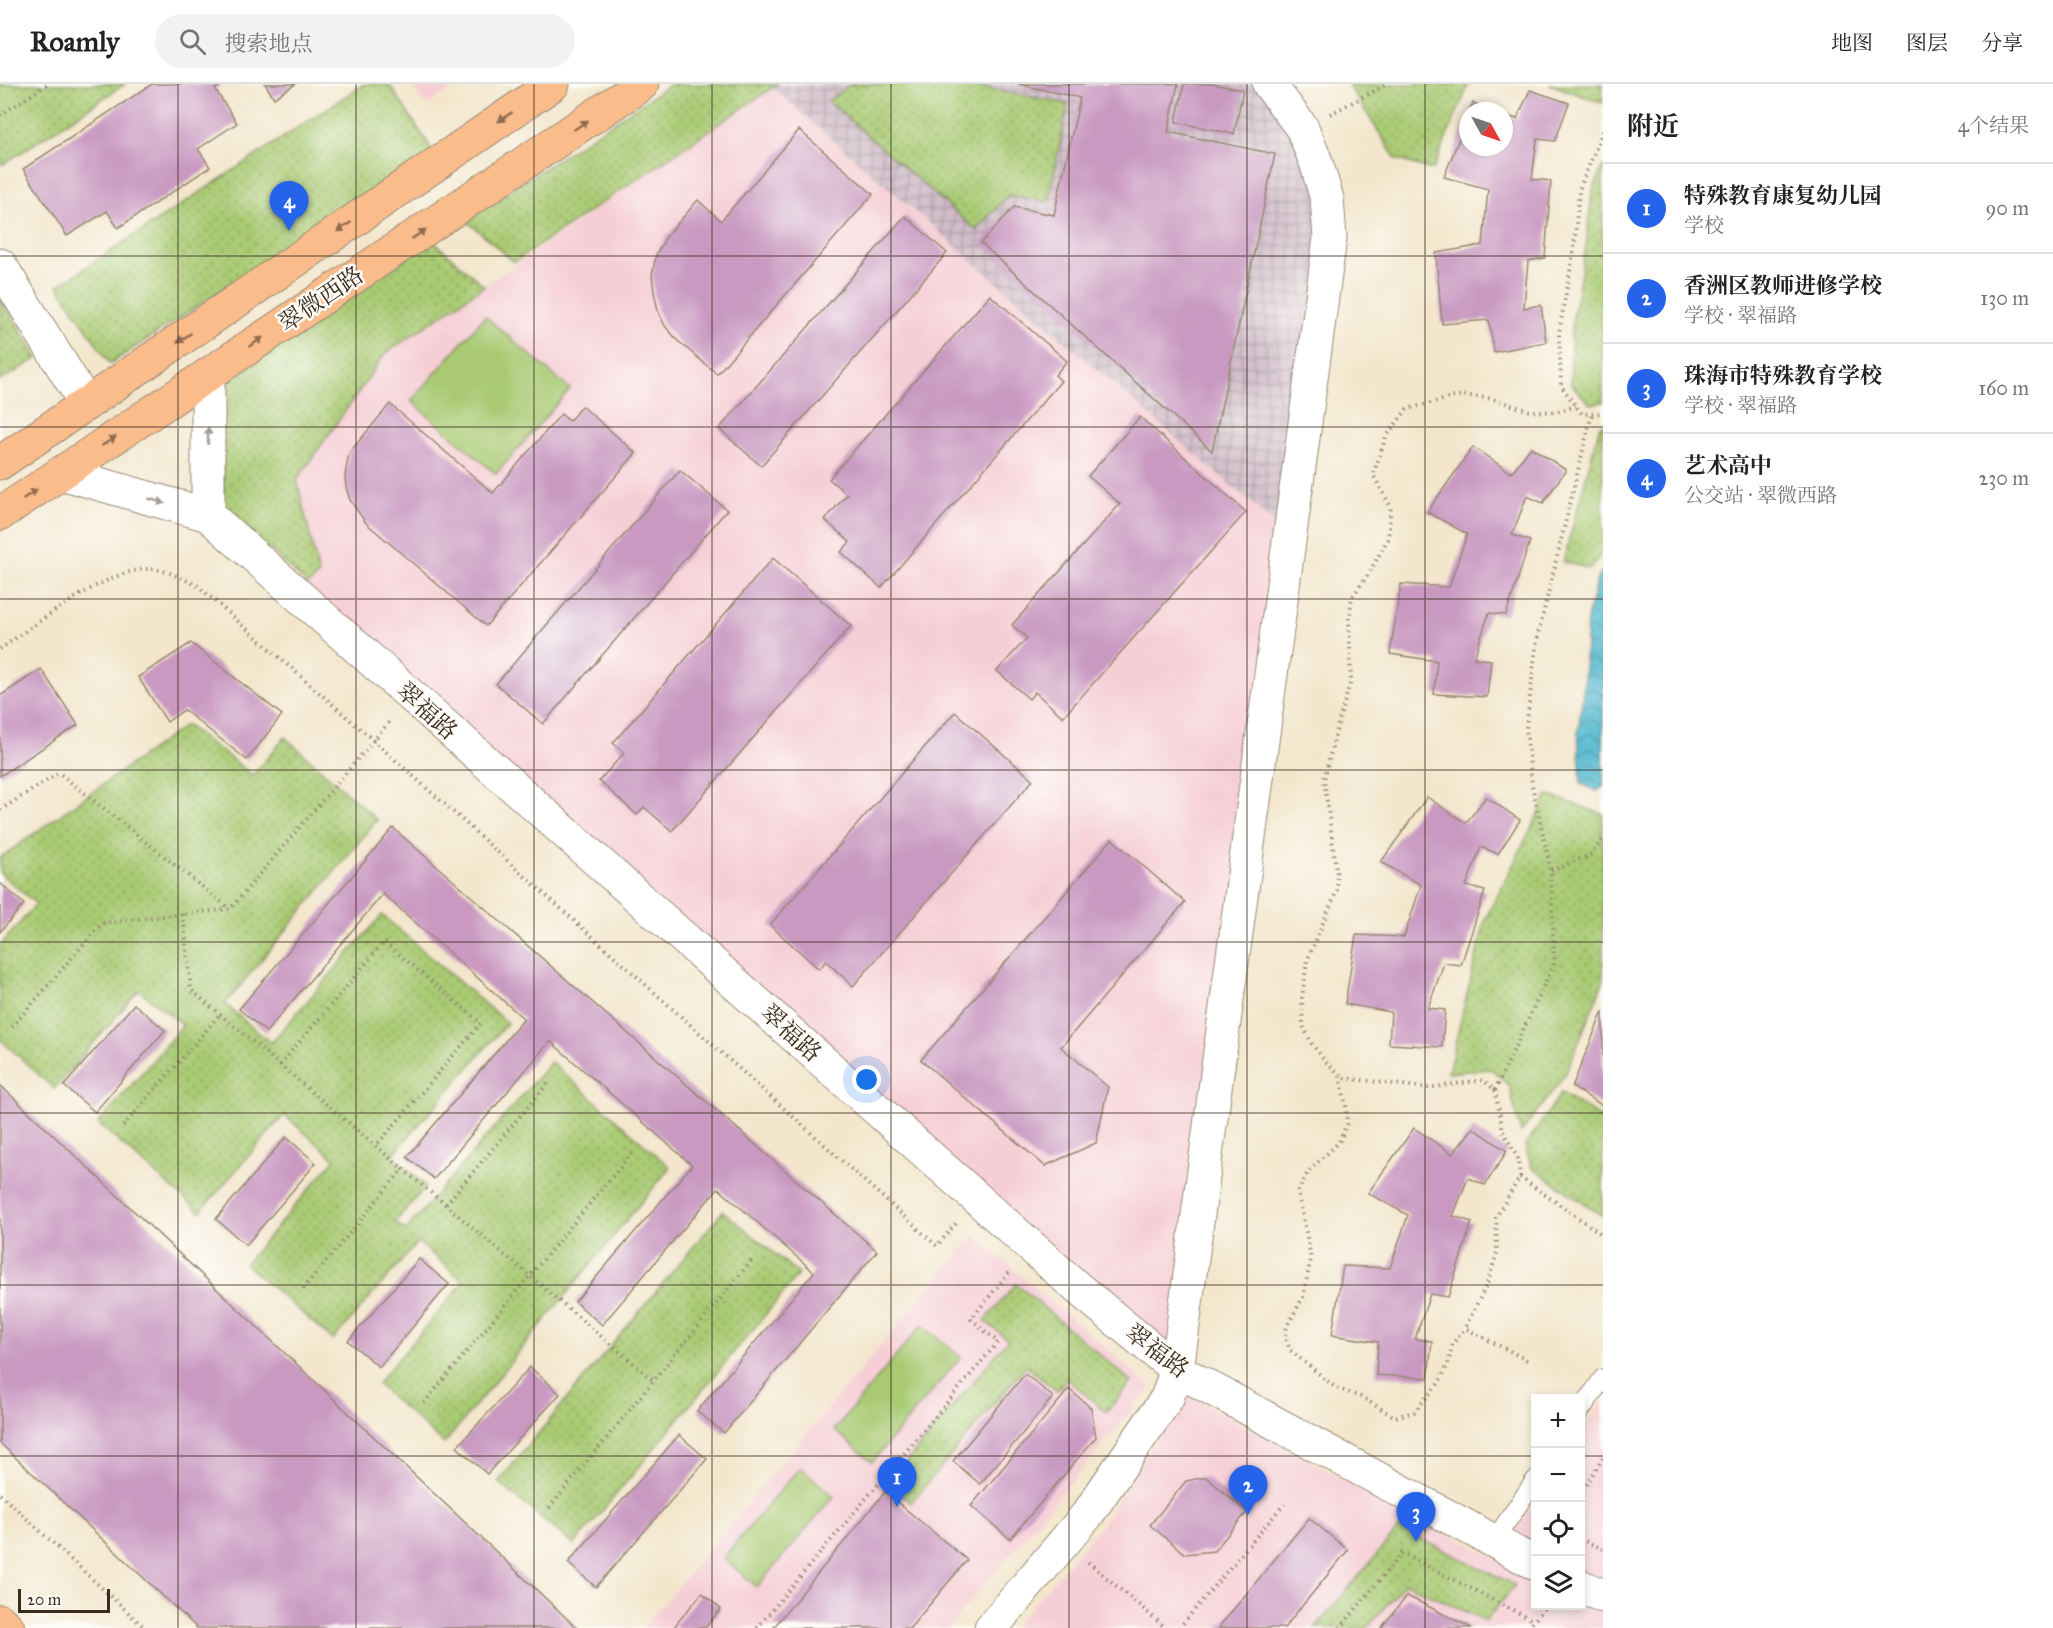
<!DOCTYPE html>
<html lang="zh">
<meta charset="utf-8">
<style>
body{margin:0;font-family:"IM FELL Great Primer","Noto Serif SC",serif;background:#f2f2f2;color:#222}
.controls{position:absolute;right:18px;bottom:18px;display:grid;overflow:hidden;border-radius:0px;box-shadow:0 3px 9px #0003}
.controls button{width:54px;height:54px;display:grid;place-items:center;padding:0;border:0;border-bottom:2px solid #e0e0e0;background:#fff;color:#222;font:30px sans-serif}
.compass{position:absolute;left:1459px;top:18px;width:54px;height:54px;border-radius:50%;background:#fff;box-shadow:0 3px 9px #0003;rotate:130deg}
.scale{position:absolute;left:18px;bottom:15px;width:92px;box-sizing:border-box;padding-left:6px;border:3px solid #3b2a1e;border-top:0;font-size:16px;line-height:21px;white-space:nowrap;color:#3b2a1e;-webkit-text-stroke:4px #fdfcf7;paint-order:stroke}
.you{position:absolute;left:867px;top:996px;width:21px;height:21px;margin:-15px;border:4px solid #fff;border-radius:50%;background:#1a73e8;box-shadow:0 0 0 9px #1a73e833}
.badge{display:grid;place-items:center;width:39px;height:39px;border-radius:50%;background:#2563eb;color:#fff;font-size:20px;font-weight:700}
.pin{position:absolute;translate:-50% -50px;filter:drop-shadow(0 2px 3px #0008)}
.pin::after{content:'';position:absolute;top:32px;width:21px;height:18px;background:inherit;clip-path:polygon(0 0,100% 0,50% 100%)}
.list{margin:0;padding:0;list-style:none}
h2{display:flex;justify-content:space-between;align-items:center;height:78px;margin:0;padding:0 24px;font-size:26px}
h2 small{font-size:20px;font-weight:400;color:#767676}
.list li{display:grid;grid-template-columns:39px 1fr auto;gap:18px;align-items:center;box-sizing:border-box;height:90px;padding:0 24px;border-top:2px solid #e0e0e0}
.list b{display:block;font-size:22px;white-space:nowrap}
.list p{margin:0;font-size:20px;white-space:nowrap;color:#767676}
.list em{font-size:20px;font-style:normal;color:#767676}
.icon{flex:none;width:33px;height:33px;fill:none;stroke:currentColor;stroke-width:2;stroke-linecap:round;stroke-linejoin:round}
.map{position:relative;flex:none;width:1603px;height:1544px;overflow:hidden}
header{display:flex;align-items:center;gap:36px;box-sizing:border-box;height:84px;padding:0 30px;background:#fff;border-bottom:2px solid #e0e0e0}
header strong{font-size:28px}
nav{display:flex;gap:33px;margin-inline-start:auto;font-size:21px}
.search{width:420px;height:54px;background:#f2f2f2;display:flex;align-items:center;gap:15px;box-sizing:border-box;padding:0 21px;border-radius:33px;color:#767676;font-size:22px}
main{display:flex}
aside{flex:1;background:#fff}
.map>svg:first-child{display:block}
.built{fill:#f6cfd6}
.industrial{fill:url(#industrial-grid)}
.grass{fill:url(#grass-dots);stroke:#727a48;stroke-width:1.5}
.pitch{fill:#a9ca73;stroke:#727a48;stroke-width:1.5}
.water{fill:url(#water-waves);stroke:#467277;stroke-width:1.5}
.building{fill:#c999c1}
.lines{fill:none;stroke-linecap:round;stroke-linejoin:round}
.service-casing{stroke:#978875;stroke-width:20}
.minor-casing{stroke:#978875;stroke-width:35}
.primary-casing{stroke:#978875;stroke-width:35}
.path{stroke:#978875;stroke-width:4;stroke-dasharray:1.5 4.5;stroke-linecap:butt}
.service{stroke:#fff;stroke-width:18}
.minor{stroke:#fff;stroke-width:33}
.primary{stroke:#fabc8b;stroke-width:33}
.oneway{fill:#916c4f}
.oneway2{fill:#a79f9a}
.grid{fill:none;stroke:#3b2a1e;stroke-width:1.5;stroke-opacity:0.55}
.labels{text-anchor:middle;stroke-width:5;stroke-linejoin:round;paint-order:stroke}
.street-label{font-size:24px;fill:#3b2a1e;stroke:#fdfcf7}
</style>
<header>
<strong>Roamly</strong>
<div class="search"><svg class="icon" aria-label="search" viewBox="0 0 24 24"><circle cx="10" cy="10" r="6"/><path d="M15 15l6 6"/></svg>搜索地点</div>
<nav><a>地图</a><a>图层</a><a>分享</a></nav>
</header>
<main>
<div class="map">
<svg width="1603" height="1544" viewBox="0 0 1603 1544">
<defs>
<pattern id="industrial-grid" width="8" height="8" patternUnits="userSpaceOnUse" patternTransform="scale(1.5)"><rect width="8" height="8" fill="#d1bdc9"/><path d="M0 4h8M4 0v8" fill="none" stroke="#ab9aa3"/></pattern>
<pattern id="grass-dots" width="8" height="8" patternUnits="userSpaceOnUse" patternTransform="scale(1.5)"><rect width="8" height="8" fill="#a9ca73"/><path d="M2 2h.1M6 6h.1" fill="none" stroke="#8ba45e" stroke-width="1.8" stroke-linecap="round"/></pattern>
<pattern id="water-waves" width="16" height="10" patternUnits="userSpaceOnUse" patternTransform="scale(1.5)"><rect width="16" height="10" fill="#52b9d0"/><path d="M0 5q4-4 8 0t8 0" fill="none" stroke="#4597a8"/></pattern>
</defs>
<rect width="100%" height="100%" fill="#fdfcf7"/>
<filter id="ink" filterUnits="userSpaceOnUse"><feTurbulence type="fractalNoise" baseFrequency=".0167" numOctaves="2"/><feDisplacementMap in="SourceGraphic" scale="12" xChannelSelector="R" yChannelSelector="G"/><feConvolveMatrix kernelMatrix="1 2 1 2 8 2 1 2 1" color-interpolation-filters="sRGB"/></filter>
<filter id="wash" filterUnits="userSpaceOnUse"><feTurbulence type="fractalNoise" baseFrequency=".008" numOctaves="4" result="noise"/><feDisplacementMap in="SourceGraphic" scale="24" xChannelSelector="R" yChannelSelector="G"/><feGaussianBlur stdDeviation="1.35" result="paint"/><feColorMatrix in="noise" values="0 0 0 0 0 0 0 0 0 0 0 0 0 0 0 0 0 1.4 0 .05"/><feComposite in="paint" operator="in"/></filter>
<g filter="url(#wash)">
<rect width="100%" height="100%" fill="#f3e6cc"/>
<g class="built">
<path d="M412 0H458L426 22Z"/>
<path d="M772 4 1290 453 1177 1285 298 511 319 490 297 396 385 270Z"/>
<path d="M974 1151 1151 1303 948 1544H643Z"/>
<path d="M1185 1310 1396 1423 1535 1494 1536 1522H1580L1581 1516 1603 1528V1544H1013L1103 1439Z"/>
<path d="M1603 1317V1500L1581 1488 1580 1350Z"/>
<path d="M1535 1417V1466L1511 1453Z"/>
</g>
<path class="industrial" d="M780 0H1268L1325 116 1289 452 773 4Z"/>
<g class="grass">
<path d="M0 0H125L2 81 0 78Z"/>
<path d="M364 0H389L433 67 110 280 58 202Z"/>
<path d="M671 0H778L514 178 466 136Z"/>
<path d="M852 0H967L1068 20 1048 118 1008 111 976 146 828 17Z"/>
<path d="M1348 0H1469L1433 86 1396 75Z"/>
<path d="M1550 0H1603L1602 19 1549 0Z"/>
<path d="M1603 81V318L1590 320 1571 300V243L1586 162 1592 109Z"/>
<path d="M432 156 484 202 385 270 297 396 319 490 308 501 223 421 222 302Z"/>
<path d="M0 213 38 274 0 297Z"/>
<path d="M1603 340V468L1591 485 1563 478 1600 341Z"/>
<path d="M186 641 253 691 285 653 377 736 225 920 271 959 382 831 507 939 392 1072 426 1102 395 1138 406 1146 551 978 670 1083 444 1360 377 1300 464 1198 418 1158 333 1256 245 1180 335 1075 284 1031 200 1128 98 1040 183 941 139 906 54 1005 0 955V862L36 820 0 789V774Z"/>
<path d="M1548 711 1603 730V898L1566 989 1521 1049 1509 1001 1491 985 1448 989 1485 836Z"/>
<path d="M1561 1009 1603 1035V1132L1532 1084 1525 1062Z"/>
<path d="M723 1127 799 1190 574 1461 498 1398Z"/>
<path d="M1016 1200 1132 1298 1106 1328 1067 1295 1057 1307 1026 1282 911 1419 888 1400 1008 1256 985 1237Z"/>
<path d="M1399 1444 1515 1501 1486 1537 1405 1499 1367 1544H1315Z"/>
</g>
<g class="pitch">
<path d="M485 232 570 305 496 390 411 317Z"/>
<path d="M922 1241 961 1273 872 1378 834 1346Z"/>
<path d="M800 1383 834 1412 757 1503 723 1474Z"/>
</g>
<path class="water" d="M1603 486V703L1597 707 1581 700 1578 648 1584 601 1587 535 1597 495Z"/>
<g id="blocks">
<g class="building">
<path d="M152 0H223L215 5 237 39 198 65 210 83 118 144 107 127 67 152 23 85Z"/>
<path d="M265 0H296L274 14Z"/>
<path d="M1018 0H1178L1168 48 1275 70 1212 367 981 159 1014 123 1054 131 1080 14Z"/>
<path d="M1184 0H1213L1243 6 1234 50 1176 38Z"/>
<path d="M1530 6 1569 19 1555 57 1537 55 1532 95 1551 97 1545 174 1528 177 1524 224 1541 221 1546 258 1494 268 1489 236 1442 240 1436 169 1483 161 1488 105 1444 93 1468 32V63H1504V31L1517 35Z"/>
<path d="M1473 19 1494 27H1470Z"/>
<path d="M799 46 873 110 717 290 678 257 665 242 658 227 654 208 652 191 656 171 666 153 698 116 721 137Z"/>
<path d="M905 132 947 169 761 382 719 345Z"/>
<path d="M990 211 1067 277 1055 291 1061 297 881 504 841 468 850 458 825 436 847 410 829 395Z"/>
<path d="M390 320 493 409 561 330 569 337 582 322 636 369 486 542 366 439 350 416 346 403 345 391 349 369Z"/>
<path d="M1140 333 1246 428 1063 633 1035 608 1029 615 997 587 1027 554 1012 541 1120 420 1088 392Z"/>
<path d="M1473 363 1511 389 1531 363 1566 386 1543 419 1527 412 1512 451 1530 457 1506 531 1489 529 1474 574 1491 576 1487 613 1434 610 1437 577 1390 570 1401 500 1449 503 1467 450 1427 428Z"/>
<path d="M680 386 727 426 543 640 496 600Z"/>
<path d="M773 474 851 542 672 747 644 723 637 731 599 697 624 669 613 659Z"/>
<path d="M191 559 282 631 247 676 184 626 167 638 138 593Z"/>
<path d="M41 585 78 641 0 692V612Z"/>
<path d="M955 628 1033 696 853 902 826 877 819 885 770 841Z"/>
<path d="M1427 713 1466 739 1486 713 1520 736 1498 770 1481 763 1466 802 1485 807 1461 881 1444 879 1428 924 1445 926 1442 963 1389 960 1391 928 1345 920 1356 851 1404 853 1421 801 1381 778Z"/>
<path d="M393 744 877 1167 724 1349 697 1327 814 1188 718 1104 602 1241 575 1218 692 1081 550 957 434 1095 407 1073 524 935 383 810 266 948 239 925Z"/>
<path d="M1112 755 1185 818 1061 963 1108 1003 1096 1059 1045 1082 921 976Z"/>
<path d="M0 799 24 820 0 848Z"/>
<path d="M134 920 165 946 95 1028 64 1002Z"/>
<path d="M1603 927V1022L1572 1003Z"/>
<path d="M0 1001 577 1544H197L0 1359Z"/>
<path d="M1414 1044 1453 1070 1473 1044 1507 1067 1485 1101 1468 1094 1453 1132 1472 1138 1448 1213 1430 1210 1415 1255 1432 1257 1428 1294 1376 1291 1378 1258 1332 1251 1343 1182 1390 1184 1408 1131 1368 1109Z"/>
<path d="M286 1053 316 1079 246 1161 216 1135Z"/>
<path d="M419 1175 449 1200 379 1283 348 1257Z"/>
<path d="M530 1283 560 1310 487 1390 457 1363Z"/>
<path d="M1025 1290 1053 1313 980 1400 953 1377Z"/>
<path d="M1069 1305 1091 1324 1096 1353 1010 1455 971 1422Z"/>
<path d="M679 1351 707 1375 596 1503 568 1479Z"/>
<path d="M1206 1393 1247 1428 1214 1467 1185 1470 1150 1441 1186 1397Z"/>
<path d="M885 1408 967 1476 910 1544H773Z"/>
<path d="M1309 1434 1348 1466 1284 1544H1218Z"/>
<path d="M702 1509 721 1525 705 1544H673Z"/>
<path d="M1407 1512 1472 1544H1381Z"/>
</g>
</g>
</g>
<g filter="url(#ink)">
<use href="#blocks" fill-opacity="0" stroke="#978875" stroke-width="1.5"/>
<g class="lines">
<defs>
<g id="service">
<path d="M1580 1327 1603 1294"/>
<path d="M1493 1458 1536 1395"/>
</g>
<g id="minor">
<path d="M0 181 86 320"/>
<path d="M61 389 208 431 1080 1206 1177 1286 1536 1480"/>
<path d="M208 431V291"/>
<path d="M1580 1502 1603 1512"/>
<path d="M991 1544 1087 1431 1167 1314 1177 1286 1330 154 1327 115 1316 78 1302 44 1269 0"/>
</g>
<g id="primary">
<path d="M0 379 553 0"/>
<path d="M0 430 642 0"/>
<path d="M0 1537 8 1544"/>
</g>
</defs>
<use href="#service" class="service-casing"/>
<use href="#minor" class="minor-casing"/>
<use href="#primary" class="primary-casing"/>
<g class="path">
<path d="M1330 30 1388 0"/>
<path d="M0 31 48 0"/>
<path d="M1603 47 1579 106 1574 165 1559 248 1561 302 1582 330 1603 329"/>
<path d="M0 565C37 540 102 488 146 485 164 484 182 494 198 502L374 657 937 1162 957 1138"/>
<path d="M0 726 59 689 229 824"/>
<path d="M1551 787 1590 771 1603 755"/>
<path d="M183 830 191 906 653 1296"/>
<path d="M12 943 102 839 230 825 391 636"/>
<path d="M280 981 384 858 481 939 376 1062"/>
<path d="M1340 992 1346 1022 1347 1040 1339 1058 1308 1088 1298 1107 1311 1174 1303 1213 1287 1242 1285 1252 1290 1266 1336 1304 1361 1313 1395 1333 1414 1328 1439 1299 1448 1280 1453 1259 1465 1244"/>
<path d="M1495 1006 1554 880 1551 787 1532 701 1526 644 1537 555 1592 329"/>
<path d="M123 1042 220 930"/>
<path d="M1520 1093 1518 1075 1503 1047 1495 1006 1483 996 1428 1004 1344 994 1325 977 1312 960 1303 942 1302 914 1307 877 1337 806V791L1324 695 1338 640 1351 596 1349 535 1352 513 1368 491 1388 455 1391 423 1373 391 1386 353 1407 325 1462 311 1493 315 1530 327 1556 328 1576 322"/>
<path d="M446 1120 550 997"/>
<path d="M303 1205 403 1085"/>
<path d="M1527 1276 1465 1244 1487 1200 1497 1169 1496 1133 1520 1093 1600 1149 1603 1147"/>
<path d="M424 1319 632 1069"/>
<path d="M0 1410 145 1544"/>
<path d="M1580 1411 1603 1374"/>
<path d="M549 1424 753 1175"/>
<path d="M1580 1455 1603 1465"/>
<path d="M1088 1478 1166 1544"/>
<path d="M757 1544 998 1258 971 1235 1011 1186"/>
<path d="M1179 1544 1284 1420"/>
<path d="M1340 1544 1402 1469 1534 1537"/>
<path d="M1528 1544 1546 1522"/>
</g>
<use href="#service" class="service"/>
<use href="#minor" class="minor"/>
<use href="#primary" class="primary"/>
</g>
<defs><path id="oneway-solid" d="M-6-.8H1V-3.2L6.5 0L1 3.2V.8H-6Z" transform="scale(1.5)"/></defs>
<g class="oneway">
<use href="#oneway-solid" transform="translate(505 33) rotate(146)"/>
<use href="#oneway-solid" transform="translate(581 41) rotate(-34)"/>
<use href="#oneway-solid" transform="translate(344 143) rotate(146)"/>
<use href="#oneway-solid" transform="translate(419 150) rotate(-34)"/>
<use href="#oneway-solid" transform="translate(184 254) rotate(146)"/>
<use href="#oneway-solid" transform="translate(256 258) rotate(-34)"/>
<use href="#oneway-solid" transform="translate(109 357) rotate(-34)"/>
<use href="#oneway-solid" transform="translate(30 410) rotate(-34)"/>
</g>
<g class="oneway2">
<use href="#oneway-solid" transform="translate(208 352) rotate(-90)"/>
<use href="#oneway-solid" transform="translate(157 417) rotate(16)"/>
</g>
</g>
<path class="grid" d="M178 0V1544M356 0V1544M534 0V1544M712 0V1544M891 0V1544M1069 0V1544M1247 0V1544M1425 0V1544M0 172H1603M0 343H1603M0 515H1603M0 686H1603M0 858H1603M0 1029H1603M0 1201H1603M0 1372H1536M1580 1372H1603"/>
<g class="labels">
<g class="street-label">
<text transform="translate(321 215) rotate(-34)" y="8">翠微西路</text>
<text transform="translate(427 627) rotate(42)" y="8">翠福路</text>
<text transform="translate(791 949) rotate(42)" y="8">翠福路</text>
<text transform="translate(1157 1267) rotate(37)" y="8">翠福路</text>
</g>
</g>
</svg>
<div class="controls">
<button>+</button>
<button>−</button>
<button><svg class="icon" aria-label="locate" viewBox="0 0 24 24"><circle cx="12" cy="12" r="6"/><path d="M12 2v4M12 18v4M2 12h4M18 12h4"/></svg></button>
<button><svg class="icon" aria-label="layers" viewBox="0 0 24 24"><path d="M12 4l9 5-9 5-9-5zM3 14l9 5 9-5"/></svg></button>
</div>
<svg class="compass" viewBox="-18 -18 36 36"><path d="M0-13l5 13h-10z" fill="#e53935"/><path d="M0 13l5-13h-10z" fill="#767676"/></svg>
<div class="scale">20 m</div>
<div class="you"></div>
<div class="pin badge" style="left:897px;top:1423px">1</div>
<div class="pin badge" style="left:1248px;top:1431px">2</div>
<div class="pin badge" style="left:1416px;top:1458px">3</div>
<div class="pin badge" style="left:289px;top:147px">4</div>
</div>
<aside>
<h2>附近<small>4个结果</small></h2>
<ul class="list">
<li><span class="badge">1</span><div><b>特殊教育康复幼儿园</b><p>学校</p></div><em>90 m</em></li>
<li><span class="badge">2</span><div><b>香洲区教师进修学校</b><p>学校 · 翠福路</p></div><em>130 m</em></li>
<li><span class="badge">3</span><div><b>珠海市特殊教育学校</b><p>学校 · 翠福路</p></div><em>160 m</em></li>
<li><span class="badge">4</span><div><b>艺术高中</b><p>公交站 · 翠微西路</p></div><em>230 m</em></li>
</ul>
</aside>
</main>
